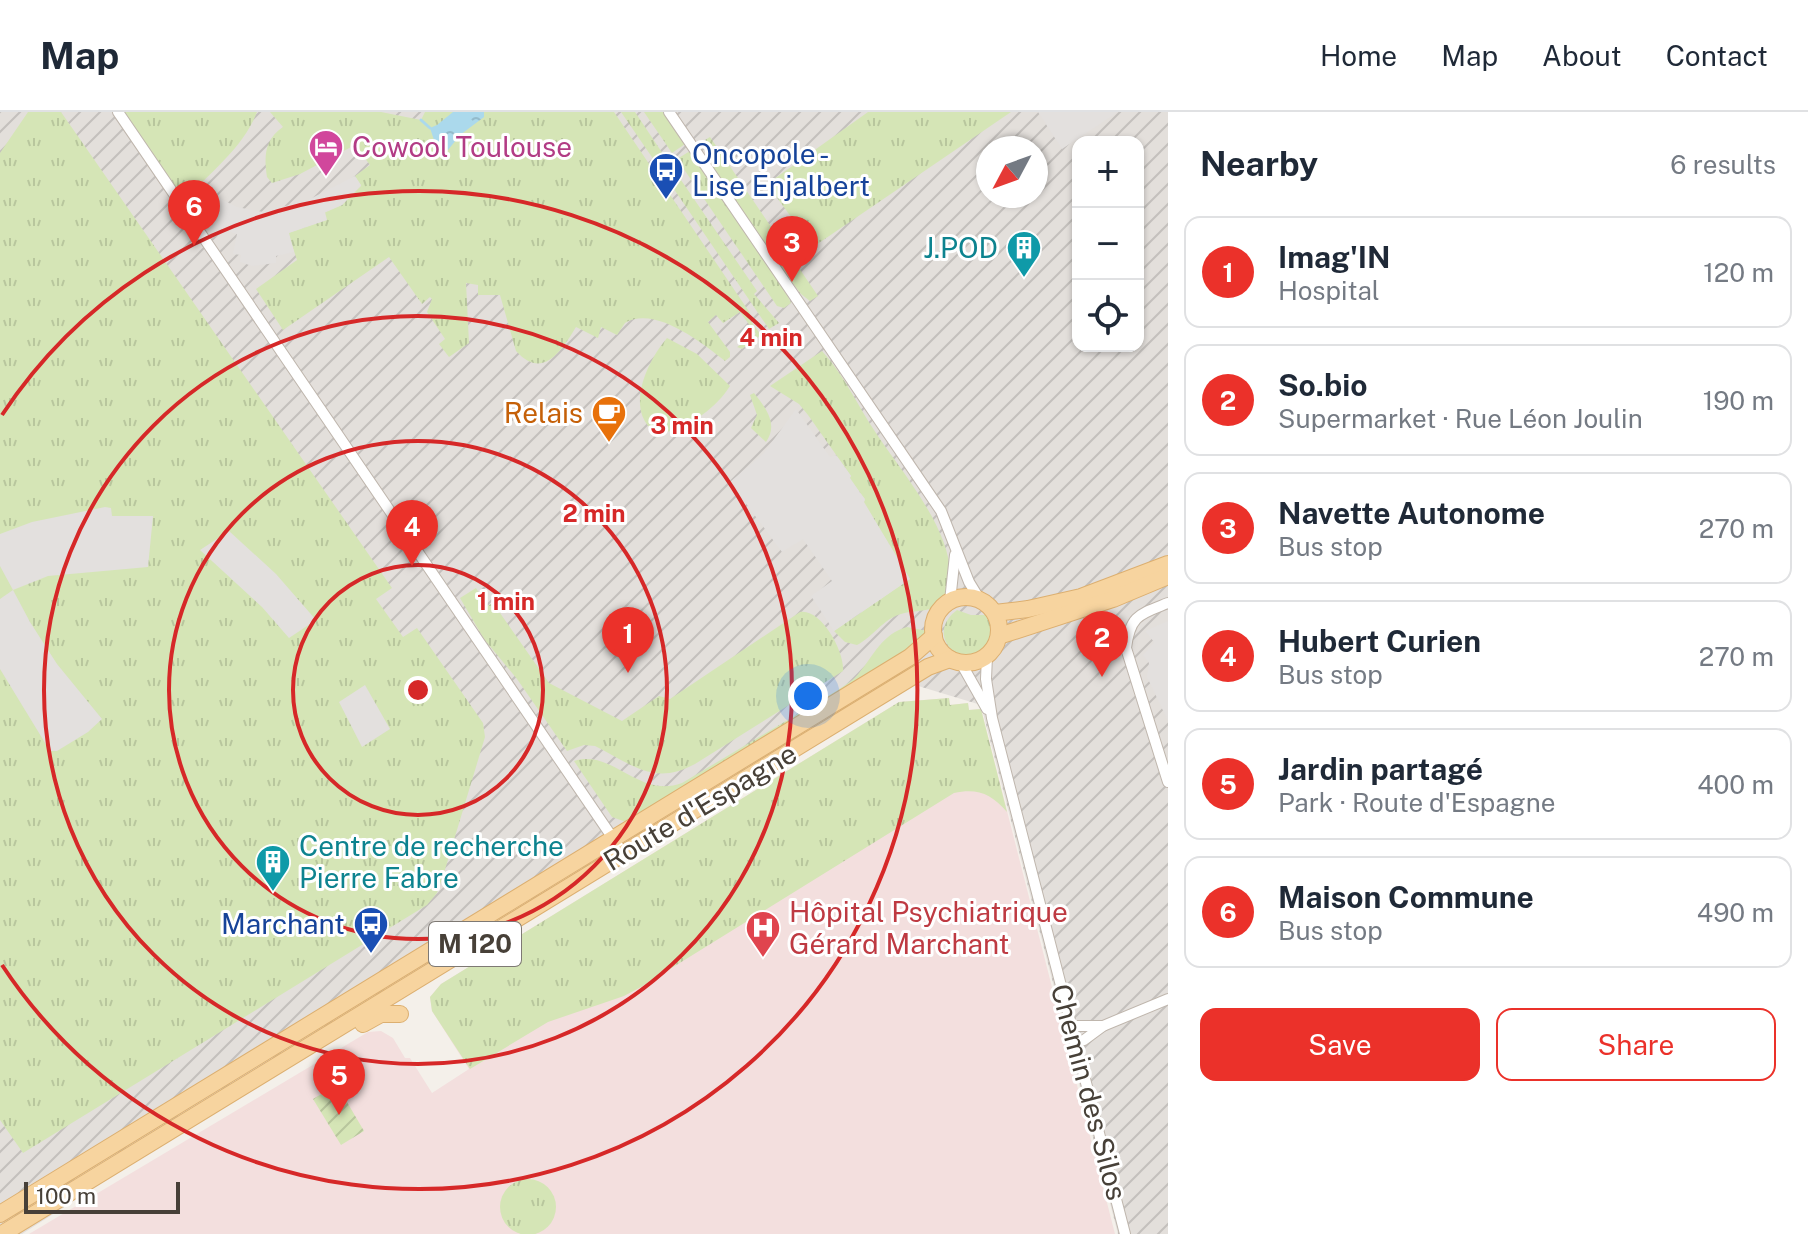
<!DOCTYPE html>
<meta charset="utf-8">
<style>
body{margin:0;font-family:"Public Sans",sans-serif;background:#f6f6f7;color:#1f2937}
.controls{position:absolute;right:24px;top:24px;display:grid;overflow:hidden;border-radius:16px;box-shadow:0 2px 6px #0004}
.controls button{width:72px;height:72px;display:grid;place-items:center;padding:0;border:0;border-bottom:2px solid #e0e1e3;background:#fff;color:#1f2937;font:40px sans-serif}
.compass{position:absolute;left:976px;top:24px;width:72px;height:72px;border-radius:50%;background:#fff;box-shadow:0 2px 6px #0004;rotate:229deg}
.scale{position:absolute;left:24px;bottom:20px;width:156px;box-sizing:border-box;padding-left:8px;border:4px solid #474038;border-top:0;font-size:22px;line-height:28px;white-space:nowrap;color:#474038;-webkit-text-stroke:6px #fff;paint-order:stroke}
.you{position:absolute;left:808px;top:584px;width:28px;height:28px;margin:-20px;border:6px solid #fff;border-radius:50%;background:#1a73e8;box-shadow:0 0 0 12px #1a73e833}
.badge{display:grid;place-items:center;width:52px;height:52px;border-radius:50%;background:#eb312a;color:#fff;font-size:26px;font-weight:700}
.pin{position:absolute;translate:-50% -66px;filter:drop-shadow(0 2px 4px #0008)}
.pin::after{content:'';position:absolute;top:42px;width:28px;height:24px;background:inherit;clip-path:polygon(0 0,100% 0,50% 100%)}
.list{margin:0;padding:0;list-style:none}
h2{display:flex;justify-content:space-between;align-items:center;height:104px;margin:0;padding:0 32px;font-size:34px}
h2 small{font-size:26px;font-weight:400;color:#747a83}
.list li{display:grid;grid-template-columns:52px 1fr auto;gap:24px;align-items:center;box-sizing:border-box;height:112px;margin:0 16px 16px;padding:0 16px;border:2px solid #e0e1e3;border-radius:16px}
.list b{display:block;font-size:30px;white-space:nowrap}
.list p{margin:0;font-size:26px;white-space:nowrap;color:#747a83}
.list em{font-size:26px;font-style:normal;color:#747a83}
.actions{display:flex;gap:16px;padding:24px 32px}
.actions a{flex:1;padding:18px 0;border:2px solid #eb312a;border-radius:16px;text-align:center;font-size:28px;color:#eb312a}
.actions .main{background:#eb312a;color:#fff}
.icon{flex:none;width:44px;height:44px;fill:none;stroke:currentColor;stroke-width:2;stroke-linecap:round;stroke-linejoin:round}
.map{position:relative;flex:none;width:1168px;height:1122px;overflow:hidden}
header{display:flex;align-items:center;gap:48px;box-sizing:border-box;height:112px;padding:0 40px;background:#fff;border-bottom:2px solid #e0e1e3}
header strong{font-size:38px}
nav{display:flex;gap:44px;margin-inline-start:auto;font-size:28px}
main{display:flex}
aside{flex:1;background:#fff}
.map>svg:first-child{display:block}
.industrial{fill:url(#industrial-furrows);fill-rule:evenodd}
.medical{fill:#f3dfde}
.grass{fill:url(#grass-tufts)}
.garden{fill:url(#garden-furrows)}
.parking{fill:#e3e0de}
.water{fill:url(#water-ripples)}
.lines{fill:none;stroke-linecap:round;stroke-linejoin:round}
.stream{stroke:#abd9ec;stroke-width:3}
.street-casing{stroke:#bfb6ad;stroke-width:12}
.primary-casing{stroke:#dcaf70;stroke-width:18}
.street{stroke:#fff;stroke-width:10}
.primary{stroke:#f7d49f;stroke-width:16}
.ring{fill:none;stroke:#d62828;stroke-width:4}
.labels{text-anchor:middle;stroke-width:6;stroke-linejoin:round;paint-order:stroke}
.shield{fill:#fff;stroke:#7e7974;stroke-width:2}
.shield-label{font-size:26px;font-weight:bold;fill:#474038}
.hotel-label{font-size:28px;fill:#b23c85;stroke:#fff;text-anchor:start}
.transit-label{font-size:28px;fill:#164399;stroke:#fff;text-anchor:start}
.culture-label{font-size:28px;fill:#0d838f;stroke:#fff;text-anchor:end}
.food-label{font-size:28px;fill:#c56008;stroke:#fff;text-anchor:end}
.street-label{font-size:28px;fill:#474038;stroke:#fff}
.health-label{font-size:28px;fill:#be3a42;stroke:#fff;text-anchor:start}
.centre{fill:#d62828;stroke:#fff;stroke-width:4}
.ring-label{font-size:24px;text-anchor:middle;font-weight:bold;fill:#d62828;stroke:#fff;stroke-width:6;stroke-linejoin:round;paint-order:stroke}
</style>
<header>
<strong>Map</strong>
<nav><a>Home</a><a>Map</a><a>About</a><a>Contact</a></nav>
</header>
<main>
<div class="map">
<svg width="1168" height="1122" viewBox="0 0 1168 1122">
<defs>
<pattern id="industrial-furrows" width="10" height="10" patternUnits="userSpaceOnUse" patternTransform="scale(2)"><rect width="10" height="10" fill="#e3dfdb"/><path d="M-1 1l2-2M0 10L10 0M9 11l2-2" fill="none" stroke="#c4c0bd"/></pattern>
<pattern id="grass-tufts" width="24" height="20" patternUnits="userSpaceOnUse" patternTransform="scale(2)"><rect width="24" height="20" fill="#d5e5b6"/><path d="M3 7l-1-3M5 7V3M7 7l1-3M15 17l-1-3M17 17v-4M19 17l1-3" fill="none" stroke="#b8c69d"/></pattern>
<pattern id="garden-furrows" width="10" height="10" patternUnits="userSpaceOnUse" patternTransform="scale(2)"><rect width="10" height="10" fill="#d5e5b6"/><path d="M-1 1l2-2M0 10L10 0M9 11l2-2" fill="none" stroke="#b8c69d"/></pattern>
<pattern id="water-ripples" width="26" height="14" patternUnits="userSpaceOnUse" patternTransform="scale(2)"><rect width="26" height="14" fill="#abd9ec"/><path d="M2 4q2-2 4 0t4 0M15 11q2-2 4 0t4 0" fill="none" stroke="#94bbcb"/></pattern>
</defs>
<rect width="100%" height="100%" fill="#f4f0ea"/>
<path class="industrial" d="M0 0H1168V1122H1118L981 593 915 573 247 978 22 1122H0ZM1078 30H1138V234H1078ZM988 36H1036V84H988Z"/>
<path class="medical" d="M949 586 950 593 968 591 969 598 981 597 1115 1122H29L368 920 381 919 393 926 405 946H410L432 981 469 957 432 899 430 885 441 872 899 590Z"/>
<g class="grass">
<path d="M28 0H61L392 476 376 487 403 525 417 516 483 611 485 625 444 761 437 781 427 793 23 1041 0 1008V41Z"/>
<path d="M124 0H257C244 35 209 62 184 88Z"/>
<path d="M270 0H381L421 8 425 0H614L750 201 748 205 761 223 742 237 737 235 756 222 740 200 723 211 716 203 708 210 730 240V245L725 249C702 231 655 193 625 211L617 223 601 215 598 226 576 215C562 238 543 269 516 239L500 183H478V173L466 171 469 231 449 245 439 232 445 227 427 200 432 187 430 185 422 192 389 145 283 218 256 177 297 148 288 121 326 108 324 101 342 93 361 74 355 64 370 53 355 33 300 62 272 71 267 65C264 45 264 28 283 15Z"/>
<path d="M621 0H635L665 45 656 51Z"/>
<path d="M644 0H663L685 32 672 41Z"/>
<path d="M868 0H1011L813 135 767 72Z"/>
<path d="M710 25 818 184 810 189 801 182 776 149 709 51 717 46 705 28Z"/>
<path d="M690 39 785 179 791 191 784 196 777 194 677 47Z"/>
<path d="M670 52 757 179 754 182 779 211 769 217 661 58Z"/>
<path d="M667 226 697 242 730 274C716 296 693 312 667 320L648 314C628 289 649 247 667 226Z"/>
<path d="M822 239C845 264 857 293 876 321 901 360 969 436 945 485 937 502 916 497 901 502 883 507 873 525 857 533L845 530 834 519 910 467 863 390 865 387 849 366 851 364 808 303 799 292 770 274Z"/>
<path d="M754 281C765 295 779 312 766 330L751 316 757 303 750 283Z"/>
<path d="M476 476 487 494 493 491 549 571 622 609 659 584 670 587 800 500C821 496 845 540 843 559L695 652C654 674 633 653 595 634L584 633 567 639 517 567 484 527 460 486Z"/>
<path d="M957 498 971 503H987C992 513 995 523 989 533 968 564 921 525 957 498Z"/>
<path d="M907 515 927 519 921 529 626 710 612 705 574 649C614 637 638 687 682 671L838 578C845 573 854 568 859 561 874 543 882 522 907 515Z"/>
<path d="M949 586 950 593 968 591 969 598 981 597 1007 700C991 682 978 676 954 681L641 875 624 884 548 910 470 957 432 899 430 885 441 872 899 590Z"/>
<circle cx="528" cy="1095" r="28"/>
</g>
<path class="garden" d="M337 973 364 1019 341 1033 313 987Z"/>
<g class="parking">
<path d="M1038 0H1118L1062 37Z"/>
<path d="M355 64 361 73 342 93 325 100 327 108 289 121 294 140 276 144V151L252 154 240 150 241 143 233 142 237 122 214 115 216 107 203 101 211 82 237 95 263 100 308 88Z"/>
<path d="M796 297 830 345 836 343 851 364 850 366 865 388 864 390 910 467 834 519 811 484 832 469 803 427 782 440 730 370 764 341Z"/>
<path d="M105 395 111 396 112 404H153L148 455 48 464 13 478 30 510 57 552 102 607 88 620 57 639H50L0 557V487L13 478 0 454V422L32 410Z"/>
<path d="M229 419 276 462 316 508 289 526 262 495 200 438Z"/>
<path d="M1168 509V609L1147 565 1149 551 1143 543 1154 530 1145 519Z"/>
<path d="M365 573 390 617 362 635 339 590Z"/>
</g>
<path class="water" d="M453 0H484V5L460 23 448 38 436 34 430 16 437 13Z"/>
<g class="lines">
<path class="stream" d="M421 8 430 16"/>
<defs>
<g id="street">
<path d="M118 0 623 741"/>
<path d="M669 0 941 399 969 470 980 488"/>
<path d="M950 489 955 443"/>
<path d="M1168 491C1140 502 1130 503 1126 536L1168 670"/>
<path d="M987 544 986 567 992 606 1125 1122"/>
<path d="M961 551 987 597"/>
<path d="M1071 914H1103"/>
<path d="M1075 931 1084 928 1103 914 1168 887"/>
</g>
<g id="primary">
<circle cx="966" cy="518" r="33"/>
<path d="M995 501 1028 497 1081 485 1168 452"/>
<path d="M999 524 1113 487 1168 464"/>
<path d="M363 912 381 902H400"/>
<path d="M0 1102 910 545 934 524"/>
<path d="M2 1122 928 555 950 547"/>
</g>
</defs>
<use href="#street" class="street-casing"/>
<use href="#primary" class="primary-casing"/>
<use href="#street" class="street"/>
<use href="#primary" class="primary"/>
</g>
<g class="ring">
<circle cx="418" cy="578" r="125"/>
<circle cx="418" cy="578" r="249"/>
<circle cx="418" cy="578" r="374"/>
<path d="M2 303A499 499 0 1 1 2 853"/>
</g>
<defs>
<symbol id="hotel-pin" viewBox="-11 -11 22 30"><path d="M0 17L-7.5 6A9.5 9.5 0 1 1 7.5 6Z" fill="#d1479c" stroke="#fff"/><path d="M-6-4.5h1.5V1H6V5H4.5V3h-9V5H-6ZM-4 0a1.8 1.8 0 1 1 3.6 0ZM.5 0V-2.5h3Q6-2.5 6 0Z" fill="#fff"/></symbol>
<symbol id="bus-pin" viewBox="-11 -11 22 30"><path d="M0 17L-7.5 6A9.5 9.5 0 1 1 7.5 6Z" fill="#1a4fb4" stroke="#fff"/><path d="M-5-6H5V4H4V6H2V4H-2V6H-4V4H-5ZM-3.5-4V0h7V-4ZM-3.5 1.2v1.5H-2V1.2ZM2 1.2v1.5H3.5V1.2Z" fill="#fff"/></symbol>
<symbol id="building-pin" viewBox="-11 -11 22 30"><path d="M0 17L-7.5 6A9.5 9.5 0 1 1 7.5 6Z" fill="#0f9aa8" stroke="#fff"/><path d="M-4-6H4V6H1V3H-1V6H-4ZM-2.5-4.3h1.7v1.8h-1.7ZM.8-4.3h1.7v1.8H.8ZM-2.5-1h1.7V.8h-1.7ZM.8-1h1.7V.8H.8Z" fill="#fff"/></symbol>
<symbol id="cafe-pin" viewBox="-11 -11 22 30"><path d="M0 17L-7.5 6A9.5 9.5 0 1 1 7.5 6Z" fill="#e8710a" stroke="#fff"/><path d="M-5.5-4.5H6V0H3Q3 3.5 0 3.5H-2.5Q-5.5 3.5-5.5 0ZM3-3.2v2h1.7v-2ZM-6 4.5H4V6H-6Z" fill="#fff"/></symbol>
<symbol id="hospital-pin" viewBox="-11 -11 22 30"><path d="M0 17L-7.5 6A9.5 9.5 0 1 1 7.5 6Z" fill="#e0444e" stroke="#fff"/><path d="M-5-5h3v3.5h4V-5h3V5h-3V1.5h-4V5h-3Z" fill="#fff"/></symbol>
</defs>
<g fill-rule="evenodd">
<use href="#hotel-pin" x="306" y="15" width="40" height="54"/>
<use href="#bus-pin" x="646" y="38" width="40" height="54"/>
<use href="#building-pin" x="1004" y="116" width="40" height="54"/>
<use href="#cafe-pin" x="589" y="281" width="40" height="54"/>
<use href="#building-pin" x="253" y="730" width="40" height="54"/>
<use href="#bus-pin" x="351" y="792" width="40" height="54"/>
<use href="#hospital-pin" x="743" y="796" width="40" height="54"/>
</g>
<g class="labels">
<rect class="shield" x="429" y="810" width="92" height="44" rx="6"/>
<g class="shield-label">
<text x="475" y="841">M 120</text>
</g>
<g class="hotel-label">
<text x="352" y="45">Cowool Toulouse</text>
</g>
<g class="transit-label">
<text x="692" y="52">Oncopole -<tspan x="692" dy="32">Lise Enjalbert</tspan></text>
<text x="345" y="822" text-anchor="end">Marchant</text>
</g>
<g class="culture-label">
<text x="998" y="146">J.POD</text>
<text x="299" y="744" text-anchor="start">Centre de recherche<tspan x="299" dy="32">Pierre Fabre</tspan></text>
</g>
<g class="food-label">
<text x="583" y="311">Relais</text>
</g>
<g class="street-label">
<text transform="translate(700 695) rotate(-31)" y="10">Route d'Espagne</text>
<text transform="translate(1089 980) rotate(75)" y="10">Chemin des Silos</text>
</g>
<g class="health-label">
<text x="789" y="810">Hôpital Psychiatrique<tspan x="789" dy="32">Gérard Marchant</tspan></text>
</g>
</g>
<circle cx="418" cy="578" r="12" class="centre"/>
<g class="ring-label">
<text x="771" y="234">4 min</text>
<text x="682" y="322">3 min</text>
<text x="594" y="410">2 min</text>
<text x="506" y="498">1 min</text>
</g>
</svg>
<div class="controls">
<button>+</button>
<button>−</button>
<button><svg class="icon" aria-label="locate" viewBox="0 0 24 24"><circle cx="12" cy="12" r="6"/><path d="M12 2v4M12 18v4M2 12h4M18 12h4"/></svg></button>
</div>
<svg class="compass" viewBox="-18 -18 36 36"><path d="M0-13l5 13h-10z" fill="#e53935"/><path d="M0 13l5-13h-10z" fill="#747a83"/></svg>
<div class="scale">100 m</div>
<div class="you"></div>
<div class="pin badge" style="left:628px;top:561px">1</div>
<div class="pin badge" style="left:1102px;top:565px">2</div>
<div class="pin badge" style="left:792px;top:170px">3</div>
<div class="pin badge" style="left:412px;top:454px">4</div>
<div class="pin badge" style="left:339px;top:1003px">5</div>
<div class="pin badge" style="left:194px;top:134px">6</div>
</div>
<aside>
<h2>Nearby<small>6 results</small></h2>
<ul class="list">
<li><span class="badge">1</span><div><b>Imag'IN</b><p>Hospital</p></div><em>120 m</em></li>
<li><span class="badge">2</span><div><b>So.bio</b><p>Supermarket · Rue Léon Joulin</p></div><em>190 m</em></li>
<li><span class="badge">3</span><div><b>Navette Autonome</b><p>Bus stop</p></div><em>270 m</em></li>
<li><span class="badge">4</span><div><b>Hubert Curien</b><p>Bus stop</p></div><em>270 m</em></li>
<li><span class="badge">5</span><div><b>Jardin partagé</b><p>Park · Route d'Espagne</p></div><em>400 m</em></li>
<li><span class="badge">6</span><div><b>Maison Commune</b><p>Bus stop</p></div><em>490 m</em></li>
</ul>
<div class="actions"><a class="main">Save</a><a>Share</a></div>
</aside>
</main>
